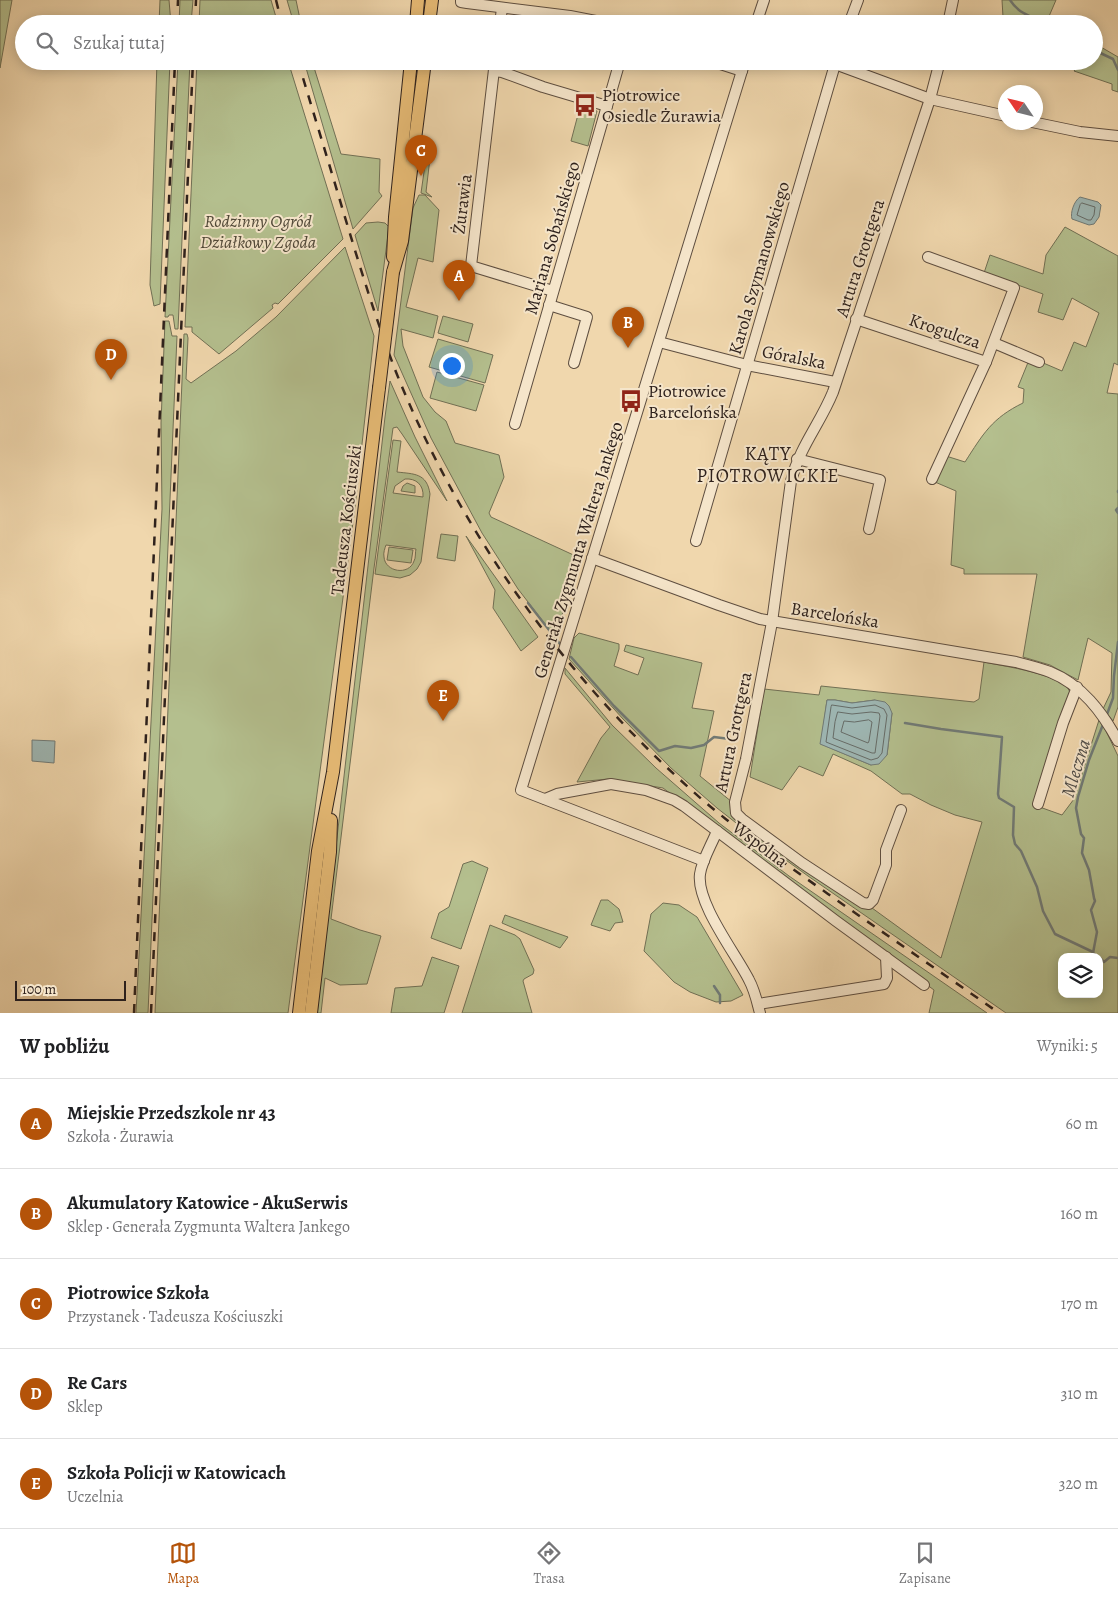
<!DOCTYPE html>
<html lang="pl">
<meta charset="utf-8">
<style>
body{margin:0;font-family:Alegreya,serif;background:#f6f6f6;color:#202124}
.controls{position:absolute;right:15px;bottom:15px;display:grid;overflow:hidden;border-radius:10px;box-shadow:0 2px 12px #0003}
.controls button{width:45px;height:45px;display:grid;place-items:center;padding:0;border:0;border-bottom:1px solid #e0e0e0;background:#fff;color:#202124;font:25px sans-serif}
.compass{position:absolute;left:998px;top:85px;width:45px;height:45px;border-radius:50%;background:#fff;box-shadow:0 2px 12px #0003;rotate:305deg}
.scale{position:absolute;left:15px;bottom:12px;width:111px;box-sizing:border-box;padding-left:5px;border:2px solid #2e211c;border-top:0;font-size:14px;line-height:18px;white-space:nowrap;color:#2e211c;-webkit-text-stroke:4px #f5e5ca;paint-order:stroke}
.you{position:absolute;left:451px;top:365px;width:18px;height:18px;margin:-12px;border:4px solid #fff;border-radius:50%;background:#1a73e8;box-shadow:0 0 0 8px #1a73e833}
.badge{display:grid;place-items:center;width:32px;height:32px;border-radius:50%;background:#b45309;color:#fff;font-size:16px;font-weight:700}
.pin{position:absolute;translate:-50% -41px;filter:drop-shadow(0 1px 2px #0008)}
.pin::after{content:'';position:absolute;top:26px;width:18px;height:15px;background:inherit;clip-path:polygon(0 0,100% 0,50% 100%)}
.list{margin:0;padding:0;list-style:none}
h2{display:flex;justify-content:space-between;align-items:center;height:65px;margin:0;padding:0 20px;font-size:21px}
h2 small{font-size:16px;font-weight:400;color:#757577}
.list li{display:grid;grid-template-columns:32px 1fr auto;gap:15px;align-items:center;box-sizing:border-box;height:90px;padding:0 20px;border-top:1px solid #e0e0e0}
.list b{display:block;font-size:19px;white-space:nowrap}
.list p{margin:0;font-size:16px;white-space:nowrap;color:#757577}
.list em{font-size:16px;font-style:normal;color:#757577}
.icon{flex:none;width:28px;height:28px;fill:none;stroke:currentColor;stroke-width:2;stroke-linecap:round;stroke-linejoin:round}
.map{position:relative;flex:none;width:1118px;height:1013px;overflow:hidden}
.search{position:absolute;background:#fff;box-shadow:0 2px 12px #0003;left:15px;right:15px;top:15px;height:55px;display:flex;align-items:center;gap:12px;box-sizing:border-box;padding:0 18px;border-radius:28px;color:#757577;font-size:19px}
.sheet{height:515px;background:#fff}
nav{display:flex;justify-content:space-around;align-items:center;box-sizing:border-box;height:70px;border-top:1px solid #e0e0e0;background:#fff;font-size:14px;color:#757577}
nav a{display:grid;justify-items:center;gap:2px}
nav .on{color:#b45309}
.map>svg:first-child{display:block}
.green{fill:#b4bf8e;stroke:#717055;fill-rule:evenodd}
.water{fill:#9eb7b4;stroke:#717b77}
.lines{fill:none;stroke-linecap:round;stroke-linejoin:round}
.shore{stroke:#666c68;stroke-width:1}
.stream{stroke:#717b77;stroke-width:2.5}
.minor-casing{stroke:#5e4e40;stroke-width:12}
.major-casing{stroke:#2e211c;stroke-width:14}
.minor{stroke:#f5e5ca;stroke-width:10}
.major{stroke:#e8bc76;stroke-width:12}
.rail{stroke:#2e211c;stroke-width:2.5;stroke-dasharray:9 9;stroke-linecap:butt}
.major-bridge-casing{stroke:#2e211c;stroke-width:14;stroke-linecap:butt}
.major-bridge{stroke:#e8bc76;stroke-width:12}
.labels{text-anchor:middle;stroke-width:4;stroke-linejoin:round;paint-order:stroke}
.poi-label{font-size:18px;fill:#2e211c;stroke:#f5e5ca;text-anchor:start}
.street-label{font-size:18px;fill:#2e211c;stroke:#f5e5ca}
.park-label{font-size:18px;font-style:italic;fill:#504838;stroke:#f5e5ca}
.neighbourhood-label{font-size:19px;letter-spacing:1px;fill:#2e211c;stroke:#f5e5ca}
.water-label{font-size:19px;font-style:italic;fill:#504e4a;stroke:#f5e5ca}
</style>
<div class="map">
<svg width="1118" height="1013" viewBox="0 0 1118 1013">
<rect width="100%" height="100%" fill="#f0d7ad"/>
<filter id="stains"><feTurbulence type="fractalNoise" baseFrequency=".004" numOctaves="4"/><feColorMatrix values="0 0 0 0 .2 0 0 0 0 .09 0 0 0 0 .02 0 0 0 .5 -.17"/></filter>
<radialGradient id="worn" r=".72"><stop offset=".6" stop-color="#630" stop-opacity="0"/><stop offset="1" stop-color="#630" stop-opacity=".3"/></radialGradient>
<g class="green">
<path d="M0 0H12L0 68Z"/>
<path d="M160 0H169L171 24H159Z"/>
<path d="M180 0H193L191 24H179Z"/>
<path d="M200 0H271L278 24H199Z"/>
<path d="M287 0H296L301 24H294Z"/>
<path d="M1002 0H1056L1047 21 1050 24H1001L1003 17Z"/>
<path d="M1094 43 1118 57V92L1112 90V84L1074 71 1082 61H1094Z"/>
<path d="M157 61H170L160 304 154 306 150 285Z"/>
<path d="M178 61H190L178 329H175L173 315H169L168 317H165Z"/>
<path d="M197 61H288L343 239 278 304 275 303 272 305 273 308 219 354 192 332V327H185Z"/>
<path d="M304 61H312L341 154 380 159 379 192 382 196 353 229Z"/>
<path d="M580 107 597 111 588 146 571 141Z"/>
<path d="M426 158H430L426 192 432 197 421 193Z"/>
<path d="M419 195H425L439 210 433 262 418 258 406 307 438 316 433 338 401 329 403 346 423 397 435 412 446 421 455 443 499 455 504 477 489 513 491 517 580 558 555 637 518 589 482 533 431 438 394 355 413 208Z"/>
<path d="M378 222 385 223 389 227 378 311 355 235 366 223Z"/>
<path d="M1065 227 1118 256V365L1114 363 1107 393 1118 394V707L1113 721 1103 709 1111 692 1112 653 1088 638 1078 680 1050 665 1023 657 1037 574H964V569L951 565 956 491 935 482 946 456 965 462C983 434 992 418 1023 403L1024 389 1018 387 1029 360 1041 362 1062 371 1074 342 1086 347 1099 313 1072 298 1063 320 1038 312 1043 294 984 273 990 255 1043 274 1046 255Z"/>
<path d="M345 247 374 336 355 507 288 1013H155L184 334H187L188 338 186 379 191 383 236 351 276 317Z"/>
<path d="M443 316 473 324 468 342 438 333Z"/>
<path d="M165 321H169L172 336H177L148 1013H136L162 509 161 423Z"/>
<path d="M438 339 493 355 485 383 429 367Z"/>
<path d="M437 372 484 385 476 411 430 398Z"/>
<path d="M390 381 415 437 447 501 402 434 397 427 393 428 374 568 331 919 360 930 381 936 367 984 340 985 325 978 321 1013H317L385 417Z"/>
<path d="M393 440 401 441 397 472C414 474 427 473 430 494L421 562 417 569 410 575 400 578 375 574ZM405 479C416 478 424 485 423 497L393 493 395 486ZM386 545 416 549C415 552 416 558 414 561 409 576 385 572 384 557 383 553 385 548 386 545Z"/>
<path d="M407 483 415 486V493L401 491 403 486Z"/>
<path d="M441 534 458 536 455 561 437 558Z"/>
<path d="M466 536 538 637 521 651 493 608 495 590Z"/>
<path d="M389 547 413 550 411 563 387 560Z"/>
<path d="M579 633 619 644V649L614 666 638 675 644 658 624 651 626 645 702 663 692 708 714 711 700 776 732 802V811L857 905 872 908 941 958 982 822 955 815 931 805 910 794H902L871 771 833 754 823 776 799 766 782 790 750 777 764 689 819 695 821 686 974 702 979 699 984 662C1002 666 1063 674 1070 692L1034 805 1062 815 1074 799 1099 720 1106 731 1118 756V1013H1006L808 876 754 837 717 808 671 768 623 719 569 659 574 638ZM827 700H835L852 703 875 700 892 713 887 755 871 765 821 744ZM1062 957H1099V994H1062Z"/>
<path d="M565 668 612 725 656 768 719 823 789 876 987 1013H929L934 990 802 893 663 788 608 779 577 782 601 738 610 727 565 674Z"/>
<path d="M472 861 488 868 461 949 431 938 439 913 449 907 463 864Z"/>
<path d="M601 900H608L619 909 623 922 615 923 610 931 591 925Z"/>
<path d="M663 903 679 905 697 917 743 995 731 1001 716 1002 690 992 674 982 644 951 651 914Z"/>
<path d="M505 915 568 937 560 948 502 923Z"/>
<path d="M490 925 515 935 520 939 534 970 533 974 524 979 523 981 532 1013H462Z"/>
<path d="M432 957 459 966 444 1013H391L395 988 422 986Z"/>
</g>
<g class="water">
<path d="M1080 197 1098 202 1101 205 1099 217 1094 224 1089 225 1072 219C1070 213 1074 201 1080 197Z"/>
<path d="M827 700H835L852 703 875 700 885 702 889 706 892 713 887 755 879 764 871 765 820 744Z"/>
<path d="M32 740 55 741 54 763 32 761Z"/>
</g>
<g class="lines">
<g class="shore">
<path d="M1082 203 1095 207 1094 215 1091 220H1088L1077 215 1080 205Z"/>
<path d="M832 705 852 708 875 705 884 709 887 715 882 753 878 758 871 760 826 742 831 707Z"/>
<path d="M838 712 852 714 871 712 879 713 880 716 875 753H872L833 738 835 722Z"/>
<path d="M869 720 872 722 869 741 868 743 841 732 844 721 854 722Z"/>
</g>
<g class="stream">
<path d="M1010 0C1020 15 1028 13 1042 24"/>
<path d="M1094 50 1113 59 1118 70"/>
<path d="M1118 491V492"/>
<path d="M1118 508 1116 510 1118 513"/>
<path d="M528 603 560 644"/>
<path d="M571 657 614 706 659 751 675 746 691 748 704 745 714 737 730 739"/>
<path d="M1106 717 1113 698 1114 676 1118 642"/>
<path d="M905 723 941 729 1002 737 998 794 999 798 1014 807 1013 835 1015 844 1021 851 1037 887 1043 911 1055 934 1093 952"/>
<path d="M1098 957 1093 953 1097 932 1091 910 1095 901 1094 898 1089 870 1082 853 1084 838 1081 834 1076 808 1078 797 1089 760 1104 722"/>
<path d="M1099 957 1104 962 1110 957 1118 958"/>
<path d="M714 986 720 995V1003"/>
</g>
<defs>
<g id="minor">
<path d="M461 0V2L467 3 570 16 611 24"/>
<path d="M500 24 502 8"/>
<path d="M756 24 764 0"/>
<path d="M849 24 858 0"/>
<path d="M948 24 953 0"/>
<path d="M495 61 471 266 553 291"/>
<path d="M711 61 742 71"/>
<path d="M827 61 930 99 1006 116"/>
<path d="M494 71 502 72 543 87 607 106"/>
<path d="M1032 122 1080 132 1118 136"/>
<path d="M928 257 1014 288 986 362"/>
<path d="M549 305 587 317 574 363"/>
<path d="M856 319 986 362 932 479"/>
<path d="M659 342 747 365 835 382"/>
<path d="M994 343 1039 362"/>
<path d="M515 424 620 61"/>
<path d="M797 459 880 480 869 529"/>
<path d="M696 541 836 61"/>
<path d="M592 558 719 605 760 619 1016 662C1028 665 1040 668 1050 672 1082 685 1102 712 1118 741"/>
<path d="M545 799 557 794 611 784 646 790 674 800 684 806 836 921 924 985"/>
<path d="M1038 804 1063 723 1077 687"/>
<path d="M901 810 886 850V865L873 900 869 904 863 903 802 863 742 819 736 813 735 802 746 759 772 622 791 481C800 446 820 424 833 392L930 99 940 61"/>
<path d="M717 831C712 844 702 860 700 874 696 903 736 954 749 980 755 991 757 1002 760 1013"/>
<path d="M704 861 521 790 745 61"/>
<path d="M758 1004 884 984 887 978 886 957"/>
</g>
<g id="major">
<path d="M416 24 418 0"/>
<path d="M429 24 432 0"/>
<path d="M393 257 395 217 411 61"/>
<path d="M393 272 402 241 425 61"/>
<path d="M299 1013 318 851 333 772 379 388"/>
<path d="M311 1013 330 852 331 820"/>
</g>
</defs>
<use href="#minor" class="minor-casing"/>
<use href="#major" class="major-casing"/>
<use href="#minor" class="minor"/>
<use href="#major" class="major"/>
<g class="rail">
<path d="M276 0 282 24"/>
<path d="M177 24 178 0"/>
<path d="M195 24 196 0"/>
<path d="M298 61C313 112 329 163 344 214 360 267 376 320 396 372 462 537 570 685 705 802 744 835 786 864 828 894 885 934 942 973 999 1013"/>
<path d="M134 1013 175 61"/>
<path d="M151 1013 193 61"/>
</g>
<defs>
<path id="major-bridge" d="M379 388 393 272"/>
</defs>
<use href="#major-bridge" class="major-bridge-casing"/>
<use href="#major-bridge" class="major-bridge"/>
</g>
<defs>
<symbol id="bus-bare" viewBox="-9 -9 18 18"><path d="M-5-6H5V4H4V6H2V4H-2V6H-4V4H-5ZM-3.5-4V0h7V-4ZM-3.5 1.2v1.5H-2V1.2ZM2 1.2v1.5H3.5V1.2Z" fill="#8f2418" stroke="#f5e5ca" stroke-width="2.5" paint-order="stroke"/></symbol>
</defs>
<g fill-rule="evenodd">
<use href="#bus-bare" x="569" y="89" width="32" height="32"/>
<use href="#bus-bare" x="615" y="385" width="32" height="32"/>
</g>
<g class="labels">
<g class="poi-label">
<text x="602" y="101">Piotrowice<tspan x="602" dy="21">Osiedle Żurawia</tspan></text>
<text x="648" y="397">Piotrowice<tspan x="648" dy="21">Barcelońska</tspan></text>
</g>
<g class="street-label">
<text transform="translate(462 204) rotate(-83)" y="6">Żurawia</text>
<text transform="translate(552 238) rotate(-74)" y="6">Mariana Sobańskiego</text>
<text transform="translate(860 258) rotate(-72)" y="6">Artura Grottgera</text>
<text transform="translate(759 268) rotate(-74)" y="6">Karola Szymanowskiego</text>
<text transform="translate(945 331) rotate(19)" y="6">Krogulcza</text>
<text transform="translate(794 357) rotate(11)" y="6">Góralska</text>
<text transform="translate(346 520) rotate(-83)" y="6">Tadeusza Kościuszki</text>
<text transform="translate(578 550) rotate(-73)" y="6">Generała Zygmunta Waltera Jankego</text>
<text transform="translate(835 615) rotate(9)" y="6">Barcelońska</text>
<text transform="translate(733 732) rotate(-78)" y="6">Artura Grottgera</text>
<text transform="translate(760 844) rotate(37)" y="6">Wspólna</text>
</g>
<g class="park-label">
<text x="258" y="227">Rodzinny Ogród<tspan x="258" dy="21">Działkowy Zgoda</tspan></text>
</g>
<g class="neighbourhood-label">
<text x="768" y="460">KĄTY<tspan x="768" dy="22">PIOTROWICKIE</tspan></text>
</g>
<g class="water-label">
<text transform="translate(1075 768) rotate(-73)" y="7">Mleczna</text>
</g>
</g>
<rect width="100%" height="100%" filter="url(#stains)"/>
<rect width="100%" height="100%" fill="url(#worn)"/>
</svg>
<div class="controls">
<button><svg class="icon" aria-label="layers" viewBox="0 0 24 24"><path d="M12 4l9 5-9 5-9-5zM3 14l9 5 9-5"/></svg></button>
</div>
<svg class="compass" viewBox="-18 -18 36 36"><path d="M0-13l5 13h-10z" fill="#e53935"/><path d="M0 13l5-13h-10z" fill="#757577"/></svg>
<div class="scale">100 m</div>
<div class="you"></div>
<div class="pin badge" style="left:459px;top:301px">A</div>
<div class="pin badge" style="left:628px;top:348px">B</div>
<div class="pin badge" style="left:421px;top:176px">C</div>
<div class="pin badge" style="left:111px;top:380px">D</div>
<div class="pin badge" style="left:443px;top:721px">E</div>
<div class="search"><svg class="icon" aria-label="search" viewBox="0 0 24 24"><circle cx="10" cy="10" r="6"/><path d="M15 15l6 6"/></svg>Szukaj tutaj</div>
</div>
<section class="sheet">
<h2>W pobliżu<small>Wyniki: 5</small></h2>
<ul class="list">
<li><span class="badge">A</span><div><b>Miejskie Przedszkole nr 43</b><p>Szkoła · Żurawia</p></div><em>60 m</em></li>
<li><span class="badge">B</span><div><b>Akumulatory Katowice - AkuSerwis</b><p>Sklep · Generała Zygmunta Waltera Jankego</p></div><em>160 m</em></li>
<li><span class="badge">C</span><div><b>Piotrowice Szkoła</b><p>Przystanek · Tadeusza Kościuszki</p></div><em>170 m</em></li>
<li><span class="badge">D</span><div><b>Re Cars</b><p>Sklep</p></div><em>310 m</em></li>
<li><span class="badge">E</span><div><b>Szkoła Policji w Katowicach</b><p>Uczelnia</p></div><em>320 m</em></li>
</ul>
</section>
<nav>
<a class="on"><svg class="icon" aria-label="map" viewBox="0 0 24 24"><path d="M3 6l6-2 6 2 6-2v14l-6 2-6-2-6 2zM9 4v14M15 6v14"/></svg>Mapa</a>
<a><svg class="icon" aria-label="directions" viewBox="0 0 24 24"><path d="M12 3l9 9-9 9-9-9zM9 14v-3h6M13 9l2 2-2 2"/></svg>Trasa</a>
<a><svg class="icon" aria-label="saved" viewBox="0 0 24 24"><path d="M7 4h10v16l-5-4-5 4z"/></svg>Zapisane</a>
</nav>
